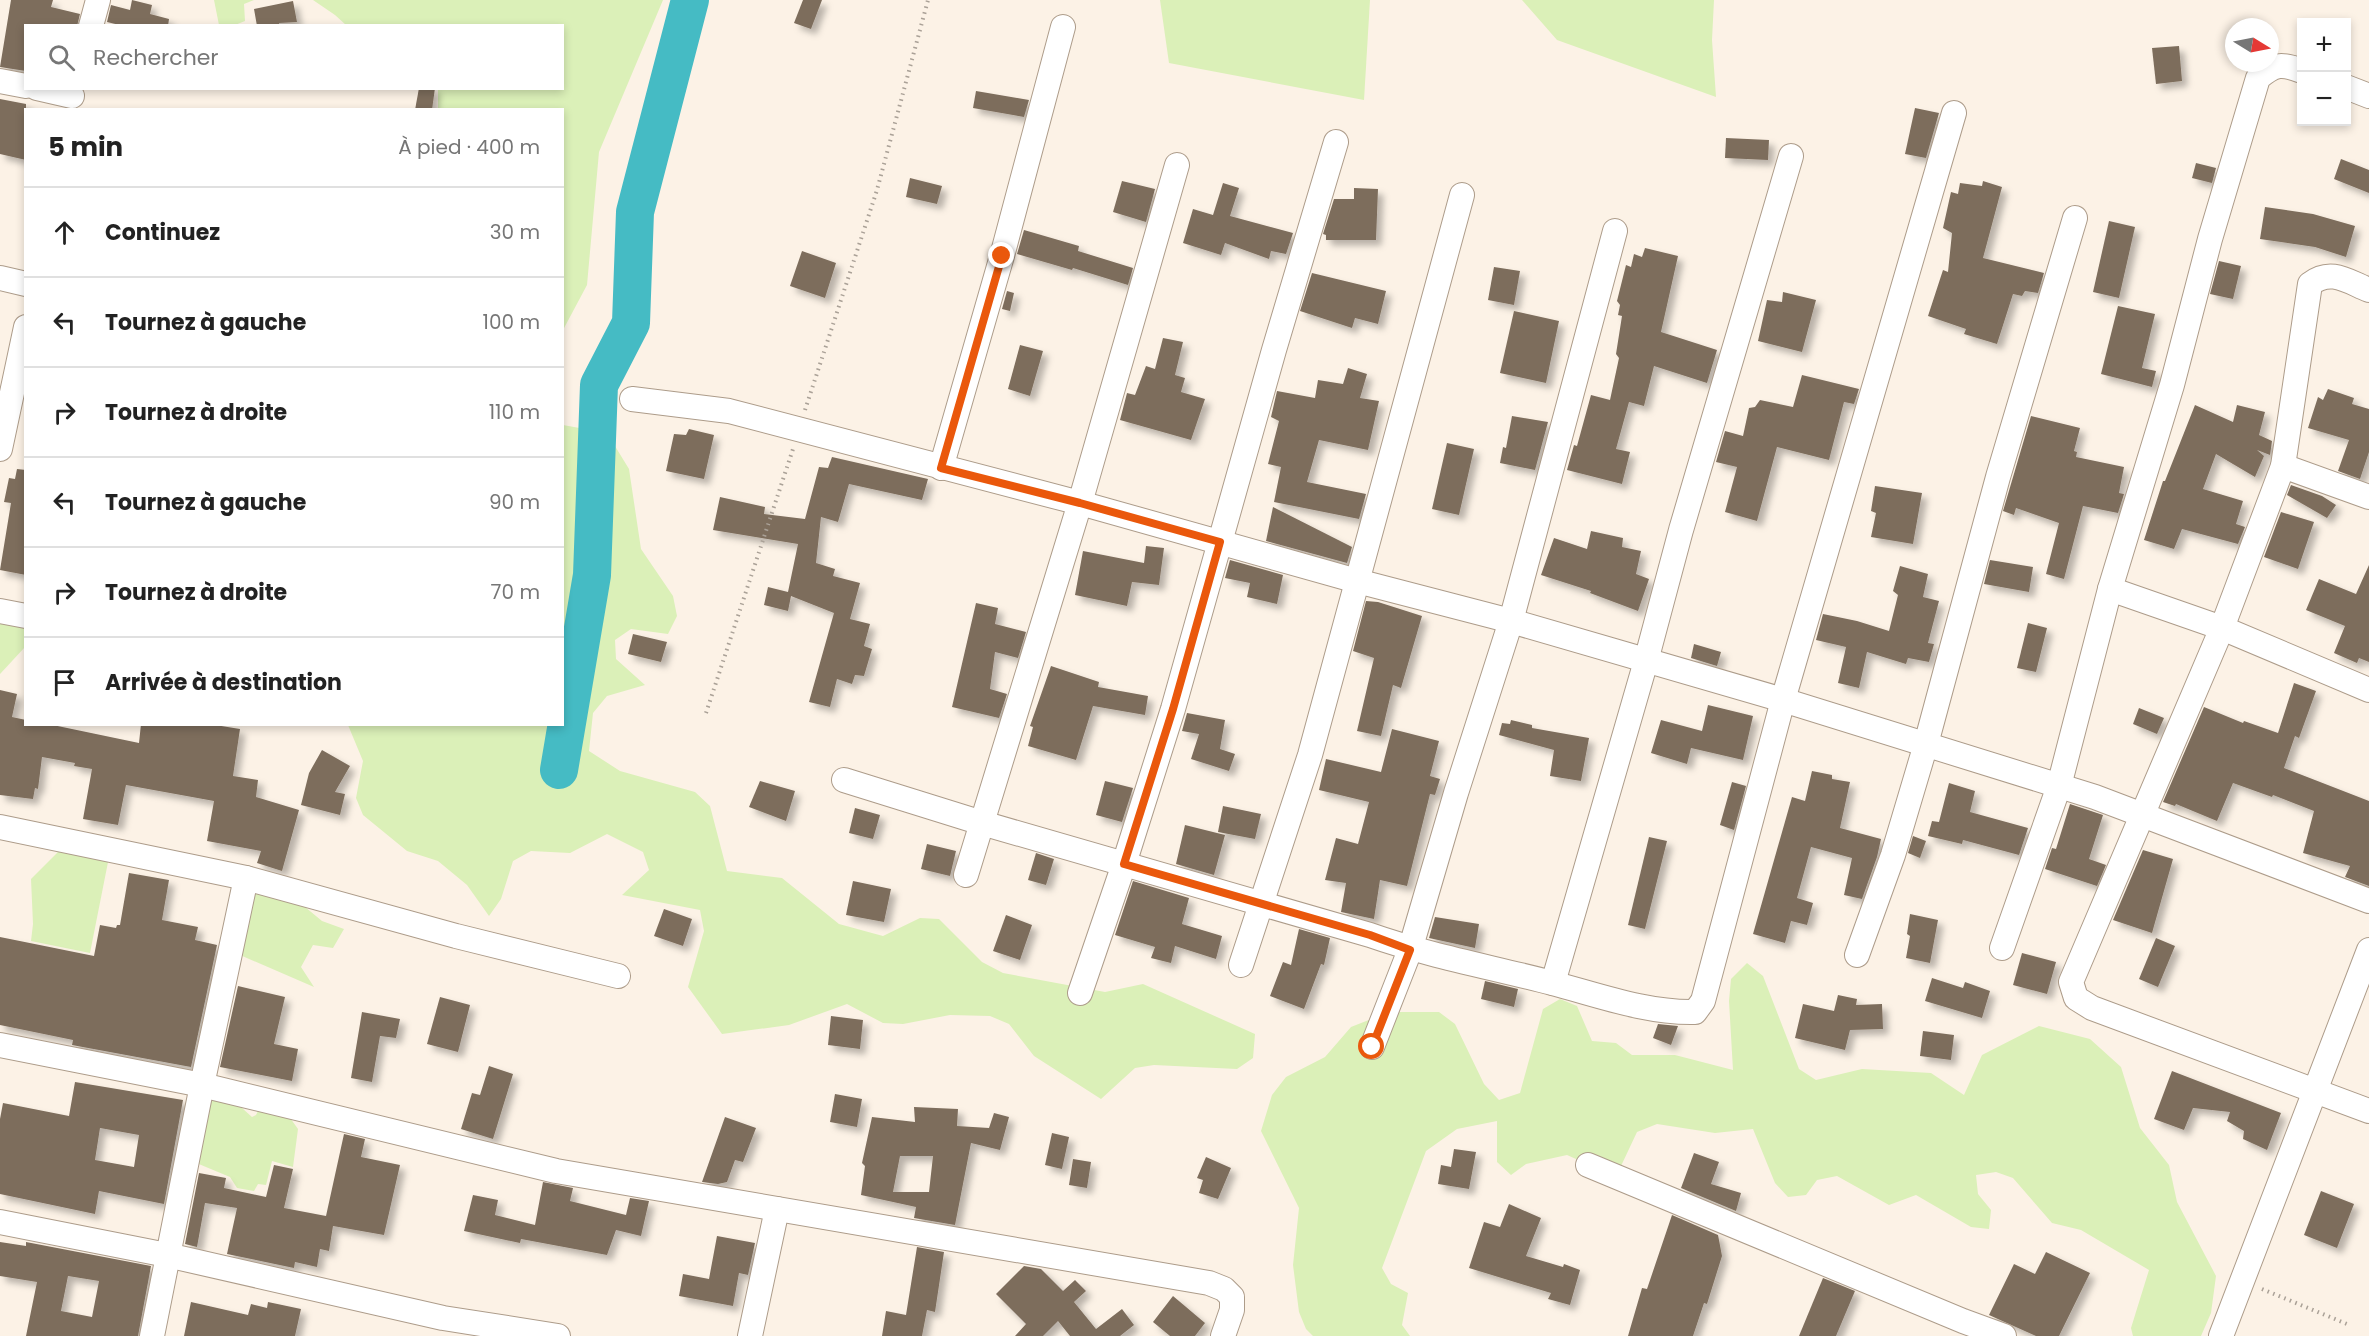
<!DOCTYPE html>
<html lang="fr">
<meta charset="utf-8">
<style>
body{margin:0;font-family:Poppins,sans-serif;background:#f2f2f2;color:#222}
.controls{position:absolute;right:18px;top:18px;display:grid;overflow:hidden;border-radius:0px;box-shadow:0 3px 9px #0003}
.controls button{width:54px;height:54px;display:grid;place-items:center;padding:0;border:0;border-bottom:2px solid #e0e0e0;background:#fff;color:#222;font:30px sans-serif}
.compass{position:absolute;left:2225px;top:18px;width:54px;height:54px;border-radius:50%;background:#fff;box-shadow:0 3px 9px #0003;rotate:100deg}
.stop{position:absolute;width:18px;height:18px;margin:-14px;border:4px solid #ea580c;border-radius:50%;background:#fff}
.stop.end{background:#ea580c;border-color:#fff;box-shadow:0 2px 6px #0008}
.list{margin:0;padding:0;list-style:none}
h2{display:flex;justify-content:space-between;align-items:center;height:78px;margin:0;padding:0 24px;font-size:26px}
h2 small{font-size:20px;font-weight:400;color:#767676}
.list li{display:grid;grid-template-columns:39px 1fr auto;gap:18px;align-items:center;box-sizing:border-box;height:90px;padding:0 24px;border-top:2px solid #e0e0e0}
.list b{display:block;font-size:22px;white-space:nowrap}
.list em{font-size:20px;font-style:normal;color:#767676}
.icon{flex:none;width:33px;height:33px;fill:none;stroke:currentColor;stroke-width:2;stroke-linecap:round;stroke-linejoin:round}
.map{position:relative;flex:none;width:2369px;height:1336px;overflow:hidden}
.search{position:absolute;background:#fff;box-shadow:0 3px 9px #0003;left:24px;top:24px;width:540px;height:66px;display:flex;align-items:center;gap:15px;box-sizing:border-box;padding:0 21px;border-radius:0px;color:#767676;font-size:22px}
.panel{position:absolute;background:#fff;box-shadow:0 3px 9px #0003;left:24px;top:108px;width:540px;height:618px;border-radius:0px}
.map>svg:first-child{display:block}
.green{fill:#dbf0b8}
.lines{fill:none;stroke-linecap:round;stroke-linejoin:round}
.river{stroke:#45bbc4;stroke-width:38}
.building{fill:#7d6d5c;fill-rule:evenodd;filter:url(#shadow)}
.minor-casing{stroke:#ad9c8a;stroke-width:26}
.path{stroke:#aaa197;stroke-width:4;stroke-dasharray:1.5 4.5;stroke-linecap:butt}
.minor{stroke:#fff;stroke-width:24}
.route{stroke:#ea580c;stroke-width:8}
</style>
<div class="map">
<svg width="2369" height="1336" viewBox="0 0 2369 1336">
<defs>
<filter id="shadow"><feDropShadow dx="5.5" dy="5.5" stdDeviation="3" flood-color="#0004"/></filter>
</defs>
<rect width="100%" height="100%" fill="#fcf2e6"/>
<g class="green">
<path d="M214 0H254L244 4 245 21 235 25H219Z"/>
<path d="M313 0H663L599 152 587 285 563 330 562 110 438 109V89L562 88V26L346 25 335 15Z"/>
<path d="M1160 0H1370L1364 100 1169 63Z"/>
<path d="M1522 0H1714L1712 40 1716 97 1557 40Z"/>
<path d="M563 425 607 433 629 469 641 549 673 596 677 616 668 634 631 629 615 640 616 659 645 685 607 696 593 713 589 751 620 771 695 792 710 806 727 871 782 878 839 924 883 936 920 918 939 919 982 962 1003 973 1105 992 1143 984 1255 1034 1253 1058 1237 1069 1154 1065 1135 1068 1101 1099 1034 1056 1009 1024 990 1016 950 1015 903 1024 883 1023 847 1004 789 1025 722 1034 688 987 704 931 700 910 622 895 649 870 643 852 607 834 570 853 531 851 513 861 501 899 489 916 467 885 438 861 407 851 363 815 356 798 363 761 348 725 562 724Z"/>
<path d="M0 615 26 622 25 647 0 674Z"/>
<path d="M66 844 110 852 90 953 31 941 33 924 31 879Z"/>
<path d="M247 883 299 902 322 921 344 929 333 948 313 945 301 967 314 987 240 955Z"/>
<path d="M1747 963 1763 976 1799 1069 1816 1080 1862 1069 1931 1073 1964 1095 1982 1055 2039 1026 2090 1039 2121 1067 2140 1128 2169 1165 2177 1202 2216 1276 2211 1313 2201 1336H2133L2131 1328 2149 1270 2081 1230 2052 1223 2013 1178 1996 1172 1976 1175 1978 1194 1991 1210 1989 1229 1971 1227 1916 1195 1889 1205 1837 1176 1817 1180 1806 1195 1788 1197 1775 1183 1753 1129 1715 1133 1657 1124 1637 1132 1621 1166 1603 1171 1567 1155 1526 1164 1511 1175 1497 1162V1121L1457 1129 1426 1151 1382 1268 1391 1284 1408 1293 1402 1325 1410 1336H1313L1306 1329 1299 1312 1293 1265 1299 1208 1261 1131 1272 1095 1286 1077 1325 1057 1351 1027 1389 1012H1439L1455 1024 1484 1084 1499 1100 1520 1093 1543 1009 1560 999 1577 1006 1592 1041 1616 1043 1632 1055H1675L1733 1070 1729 1001 1731 979Z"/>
<path d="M204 1091 240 1103 242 1108 252 1117 256 1115 262 1103 288 1115 298 1129 293 1167 272 1161 266 1185 258 1184 254 1191 237 1188 230 1177 194 1162Z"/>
</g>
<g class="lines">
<path class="river" d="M559 770 592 575 599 385 631 323 635 212 690 0"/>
</g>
<g class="building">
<path d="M11 0H53L51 7 80 14 77 26H26V71L0 67Z"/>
<path d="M132 0 152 5 150 14 169 19 168 26H124L107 22 111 5 130 10Z"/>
<path d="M803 0H822L811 29 794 23Z"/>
<path d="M293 1 297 22 279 23V26H257L254 9Z"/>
<path d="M2179 46 2182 81 2156 84 2152 48Z"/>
<path d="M419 88H435L432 110H415Z"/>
<path d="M976 91 1029 100 1024 117 973 108Z"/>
<path d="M0 99 26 104V160L0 154Z"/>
<path d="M1915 108 1939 113 1926 158 1905 154Z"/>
<path d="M1726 138 1769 140 1768 160 1725 158Z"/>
<path d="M2341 159 2369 170V193L2334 179Z"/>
<path d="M2196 163 2216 168 2212 183 2192 178Z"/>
<path d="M910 178 942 186 937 204 906 197Z"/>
<path d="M1122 181 1155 189 1146 222 1113 212Z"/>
<path d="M1983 181 2002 187 1983 258 2044 273 2038 293 2025 291 2022 296 2013 294 1997 344 1964 334 1966 329 1928 316 1943 270 1948 272 1952 233 1943 228 1951 192 1958 194 1960 183 1982 186Z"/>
<path d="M1223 183 1239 188 1230 216 1293 233 1286 254 1271 251 1269 259 1225 243 1221 255 1183 243 1193 209 1213 215Z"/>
<path d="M1354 188 1378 189 1376 240H1326V235L1323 234 1334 199H1354Z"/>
<path d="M2265 207 2313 214 2355 226 2346 257 2315 247 2260 239Z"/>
<path d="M2109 221 2135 227 2119 298 2093 292Z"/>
<path d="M1024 230 1079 246 1078 251 1133 268 1128 285 1073 268 1072 270 1017 254Z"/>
<path d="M1645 248 1678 256 1661 332 1717 350 1707 383 1654 366 1644 406 1629 402 1616 449 1630 452 1622 484 1567 470 1574 445 1577 446 1591 395 1610 400 1619 358 1616 354 1622 316 1618 315 1620 305 1617 301 1626 265 1631 267 1634 254 1642 257Z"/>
<path d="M802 251 836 263 825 298 790 286Z"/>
<path d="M2219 261 2241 266 2233 299 2210 294Z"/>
<path d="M1494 267 1520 271 1514 305 1488 300Z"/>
<path d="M1312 273 1386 291 1378 324 1355 318 1352 328 1300 311Z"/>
<path d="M1007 291 1014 293 1010 311 1002 309Z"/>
<path d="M1783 292 1816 300 1802 352 1758 341 1767 300 1782 302Z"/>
<path d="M2118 306 2155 314 2142 368 2156 371 2152 387 2101 374Z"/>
<path d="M1514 311 1559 321 1546 383 1500 373Z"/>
<path d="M1163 338 1183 342 1175 375 1185 378 1181 392 1205 399 1191 440 1120 420 1127 393 1135 395 1146 366 1155 369Z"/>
<path d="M1020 345 1043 351 1030 396 1008 389Z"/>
<path d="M1348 368 1367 374 1360 398 1379 401 1368 450 1319 440 1307 482 1366 494 1359 519 1274 502 1281 467 1268 464 1279 421 1271 417 1277 391 1315 398 1318 380 1343 384Z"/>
<path d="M1802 375 1859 389 1854 404 1844 402 1829 460 1777 447 1757 521 1725 512 1737 467 1716 462 1725 431 1743 436 1749 408 1755 407 1760 400 1793 407Z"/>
<path d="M2328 389 2354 398 2352 404 2369 409V452L2360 479 2338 471 2349 440 2308 428 2318 397 2323 400Z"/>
<path d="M2195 405 2233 422 2237 405 2265 412 2259 435 2272 441 2270 455 2257 450 2264 456 2255 477 2216 454 2203 489 2243 501 2236 524 2245 527 2238 544 2182 529 2174 549 2144 540 2163 481H2165Z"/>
<path d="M1512 416 1548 422 1535 470 1500 463 1503 447 1506 448Z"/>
<path d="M2031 416 2080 428 2074 451 2077 452 2076 457 2124 467 2119 493 2124 494 2118 513 2083 506 2064 579 2046 574 2059 523 2016 508 2014 515 2003 511Z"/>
<path d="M689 429 714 435 704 479 666 471 674 434 686 435Z"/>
<path d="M1447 443 1474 449 1459 515 1432 509Z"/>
<path d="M832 457 928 479 922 500 849 484 838 522 821 517 816 563 835 569 833 576 860 583 850 619 870 624 864 646 872 649 864 676 855 675 852 684 837 679 830 707 809 702 834 613 791 596 788 611 764 605 768 587 788 592 798 544 713 530 720 497 765 507 764 514 805 519 819 467 828 468Z"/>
<path d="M17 469 26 470V575L0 570 11 503 4 502 9 478 15 479Z"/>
<path d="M2291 485 2322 496 2336 505 2327 518 2287 495Z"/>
<path d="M1875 486 1922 493 1913 544 1871 537 1876 513 1871 511Z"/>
<path d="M1273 507 1352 547 1347 563 1266 541Z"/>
<path d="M2281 512 2314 522 2298 569 2264 557Z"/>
<path d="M1591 531 1623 538 1622 547 1641 551 1636 574 1649 579 1638 611 1590 593 1591 591 1541 575 1554 538 1587 549Z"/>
<path d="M1146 546 1164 548 1159 585 1132 582 1127 606 1075 595 1083 551 1144 563Z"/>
<path d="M1230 560 1283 575 1277 604 1247 597 1250 583 1225 578Z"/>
<path d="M1990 560 2033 567 2029 592 1984 584Z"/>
<path d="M2369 565V662L2359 658 2357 663 2334 653 2345 626 2306 610 2319 579 2356 594Z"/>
<path d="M1900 566 1928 574 1923 597 1939 601 1928 643 1934 644 1929 662 1908 658 1906 664 1867 652 1859 688 1838 683 1846 647 1816 640 1823 614 1857 621 1889 631 1898 595 1893 591Z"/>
<path d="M1366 601 1378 602 1422 616 1401 688 1393 685 1381 736 1357 731 1374 658 1353 651Z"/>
<path d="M976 603 998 608 995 624 1026 632 1018 658 995 652 990 689 1007 694 999 718 952 707Z"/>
<path d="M2028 623 2047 628 2036 672 2017 668Z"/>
<path d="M633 634 667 642 661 662 628 654Z"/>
<path d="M1694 644 1721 652 1717 666 1691 658Z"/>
<path d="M1051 666 1099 682 1098 687 1148 696 1145 715 1093 706 1076 760 1028 746 1033 727 1030 726Z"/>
<path d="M2294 683 2316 691 2299 738 2295 736 2284 768 2369 801V886L2345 877 2350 866 2303 853 2314 811 2273 795 2272 797 2233 783 2217 821 2176 804 2175 806 2163 802 2204 707 2243 723 2244 721 2278 733Z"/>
<path d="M0 690 17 694 12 717 26 720V724H48L139 743 141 724H209L240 729 233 776 258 780 256 797 299 810 282 871 257 863 261 851 207 841 214 801 126 785 118 825 83 819 92 769 74 766 75 763 42 757 38 789 35 788 33 799 0 795Z"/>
<path d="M1708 705 1753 716 1743 760 1691 748 1687 764 1651 753 1661 720 1702 731Z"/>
<path d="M2139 708 2164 718 2157 734 2133 724Z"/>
<path d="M1187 713 1225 720 1220 749 1235 754 1229 771 1191 759 1199 734 1182 731Z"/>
<path d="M1511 720 1532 725V728L1589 738 1581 781 1550 776 1554 750 1499 735 1502 723 1510 724Z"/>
<path d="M1392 729 1439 741 1430 776 1440 779 1435 795 1430 794 1407 886 1380 880 1374 919 1341 912 1346 883 1325 880 1336 838 1358 844 1369 802 1319 790 1326 759 1381 772Z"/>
<path d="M322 750 350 766 335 792 345 794 340 815 301 805 309 773Z"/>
<path d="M1812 771 1832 775V779L1850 782 1840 828 1881 839 1877 857 1862 899 1844 895 1852 858 1811 847 1797 898 1813 903 1807 925 1791 921 1785 943 1753 934 1792 797 1805 801Z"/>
<path d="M760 781 795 791 786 821 749 807Z"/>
<path d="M1105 781 1133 788 1122 822 1096 815Z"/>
<path d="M1732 782 1746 786 1734 830 1720 825Z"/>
<path d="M1949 783 1975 791 1970 812 2028 828 2019 855 1963 840 1962 844 1928 836 1932 821 1939 822Z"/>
<path d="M2070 804 2103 815 2089 859 2106 865 2097 886 2045 869 2052 848 2056 849Z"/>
<path d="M1223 806 1261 814 1255 839 1218 832Z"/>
<path d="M855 808 880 815 873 839 849 833Z"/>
<path d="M1185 825 1225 835 1214 875 1176 864Z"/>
<path d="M1913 836 1926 841 1920 858 1908 853Z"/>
<path d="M1649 837 1667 841 1645 929 1628 925Z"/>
<path d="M927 844 956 851 950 876 921 869Z"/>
<path d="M2143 850 2173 859 2152 933 2113 920Z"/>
<path d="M1036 853 1054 859 1046 885 1028 880Z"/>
<path d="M129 873 169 880 162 920 198 927 195 940 217 945 191 1067 72 1045 73 1040 0 1025V937L94 956 100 925 116 928 117 925H120Z"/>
<path d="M853 881 891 889 884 922 846 915Z"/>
<path d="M1133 881 1189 898 1182 924 1222 936 1216 959 1175 946 1171 963 1151 958 1155 947 1115 935Z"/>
<path d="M664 909 692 919 683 946 654 936Z"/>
<path d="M1910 914 1938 920 1930 963 1906 958 1910 936 1907 934Z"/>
<path d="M1006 915 1032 925 1020 960 993 951Z"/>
<path d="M1435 917 1479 924 1475 948 1429 938Z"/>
<path d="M1299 929 1330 938 1324 965 1321 964 1304 1009 1270 996 1283 962 1291 965Z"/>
<path d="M2156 938 2175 946 2158 987 2139 979Z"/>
<path d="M2022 953 2056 962 2047 994 2013 985Z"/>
<path d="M1932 978 1963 988 1965 982 1990 991 1982 1018 1925 1001Z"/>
<path d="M1485 981 1518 989 1514 1007 1481 999Z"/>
<path d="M238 986 285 997 274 1044 298 1049 292 1081 220 1067Z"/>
<path d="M1838 995 1857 999 1856 1005 1882 1004 1883 1029 1850 1030 1845 1050 1795 1038 1803 1004 1834 1011Z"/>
<path d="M440 997 470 1005 458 1052 427 1044Z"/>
<path d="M362 1012 400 1019 396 1038 380 1036 372 1082 351 1078Z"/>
<path d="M831 1016 863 1020 860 1049 828 1045Z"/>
<path d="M1658 1024 1678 1026 1671 1045 1653 1038Z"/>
<path d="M1923 1031 1954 1035 1951 1060 1920 1056Z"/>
<path d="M489 1066 513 1074 493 1139 461 1129 472 1093 480 1095Z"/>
<path d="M2172 1071 2281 1113 2267 1150 2243 1139 2244 1131 2227 1121 2230 1112 2193 1108 2184 1130 2154 1119Z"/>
<path d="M75 1082 183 1100 164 1204 99 1191 95 1214 0 1194V1119L3 1103 69 1116ZM100 1128 139 1135 134 1167 95 1160Z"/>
<path d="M835 1094 862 1099 857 1127 830 1122Z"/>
<path d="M914 1107 958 1109 957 1126 989 1128 994 1113 1009 1117 1000 1150 971 1143 955 1225 914 1218 916 1207 861 1195 865 1166 862 1163 872 1117 915 1122ZM900 1156H933L929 1192H893Z"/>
<path d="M725 1117 756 1128 743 1162 735 1160 727 1182 718 1184 702 1182Z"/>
<path d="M1052 1133 1069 1137 1062 1169 1045 1165Z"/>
<path d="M344 1134 365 1139 361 1157 400 1165 384 1235 333 1226 329 1251 320 1249 317 1267 295 1262 294 1268 227 1254 237 1208 205 1203 197 1247 185 1244 199 1173 226 1178 224 1188 266 1197 274 1165 293 1169 284 1208 326 1216Z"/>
<path d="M1454 1149 1476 1152 1469 1189 1438 1184 1441 1165 1451 1167Z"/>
<path d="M1694 1153 1719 1162 1711 1184 1741 1193 1736 1211 1681 1188Z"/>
<path d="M1206 1157 1231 1168 1218 1199 1199 1193 1203 1180 1197 1178Z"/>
<path d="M1073 1159 1091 1162 1087 1188 1069 1185Z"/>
<path d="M543 1182 573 1188 570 1201 626 1215 630 1198 649 1201 641 1236 616 1230 607 1255 521 1239 520 1243 464 1231 473 1195 498 1200 495 1215 535 1225Z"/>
<path d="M2321 1191 2354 1204 2337 1248 2304 1235Z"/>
<path d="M1509 1204 1541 1218 1526 1256 1563 1267 1564 1264 1580 1270 1570 1305 1548 1299 1551 1293 1469 1268 1484 1222 1500 1227Z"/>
<path d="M1672 1215 1718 1235 1722 1256 1707 1304 1704 1303 1693 1336H1628L1642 1288 1647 1289Z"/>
<path d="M717 1236 755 1243 748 1275 739 1273 733 1306 679 1296 683 1274 709 1279Z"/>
<path d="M0 1242 26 1246V1242L151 1266 138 1336H26L37 1282 0 1276ZM68 1276 99 1281 92 1317 61 1311Z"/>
<path d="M917 1247 944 1252 935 1312 927 1310 922 1336H882L886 1311 906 1315Z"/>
<path d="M2046 1252 2090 1273 2059 1336H2036L1989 1315 2014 1264 2035 1274Z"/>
<path d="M1024 1266 1041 1269 1063 1291 1075 1280 1086 1291 1074 1302 1096 1329 1122 1309 1134 1325 1120 1336H1070L1058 1321 1043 1336H1015L1026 1324 996 1294Z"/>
<path d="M1823 1278 1855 1291 1836 1336H1799Z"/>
<path d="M1173 1296 1205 1323 1195 1336H1170L1153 1322Z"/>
<path d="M191 1302 248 1315 251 1304 267 1308 268 1302 301 1309 295 1336H184Z"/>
</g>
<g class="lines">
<defs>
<g id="minor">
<path d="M91 26 98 0"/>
<path d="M0 81 26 86"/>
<path d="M2346 87 2369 96"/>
<path d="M37 88 72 96"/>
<path d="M0 278 26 284"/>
<path d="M2369 290C2347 281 2331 268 2310 284L2283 466 2222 628 2071 982 2076 998 2092 1008 2369 1111"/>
<path d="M632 399 729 411 1080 503 1357 581 1511 621 1783 700 2095 797 2369 901"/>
<path d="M0 449 26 327"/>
<path d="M2283 466 2369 497"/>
<path d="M941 468 1002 256 1063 27"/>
<path d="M2110 589 2222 628 2369 690"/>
<path d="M0 611 26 616"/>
<path d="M844 780 982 823 1370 935C1430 956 1491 967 1552 983 1598 995 1646 1013 1695 1012L1703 1001 1783 700 1954 113"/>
<path d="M0 827 246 878 456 936 618 976"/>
<path d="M966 875 1080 503 1177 165"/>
<path d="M2002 948 2059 786 2110 589 2172 385 2210 239 2258 78C2275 64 2281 63 2302 71"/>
<path d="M1857 955 1893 855 1926 744 1998 477 2075 218"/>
<path d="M1241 965 1310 755 1462 195"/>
<path d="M1553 983 1646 661 1681 530 1791 156"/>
<path d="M1080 993 1124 864 1173 709 1274 350 1336 142"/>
<path d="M0 1045 202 1085 556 1171 1209 1283 1224 1289 1232 1297V1310L1223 1336"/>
<path d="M1372 1047 1410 950 1456 793 1511 621 1615 231"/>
<path d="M1588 1165 1963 1321 2004 1336"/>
<path d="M0 1222 167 1255 443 1318 558 1336"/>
<path d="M152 1336 202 1085 246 878"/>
<path d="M750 1336 777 1209"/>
<path d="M2221 1336 2369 950"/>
</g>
</defs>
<use href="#minor" class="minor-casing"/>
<g class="path">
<path d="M805 410 877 190 928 0"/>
<path d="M706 713 793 449"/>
<path d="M2262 1289 2347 1324"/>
</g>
<use href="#minor" class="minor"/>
</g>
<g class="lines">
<path class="route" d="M1002 256 941 468 1080 503 1220 542 1173 709 1124 864 1370 935 1410 950 1372 1047"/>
</g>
</svg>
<div class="controls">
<button>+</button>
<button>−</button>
</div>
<svg class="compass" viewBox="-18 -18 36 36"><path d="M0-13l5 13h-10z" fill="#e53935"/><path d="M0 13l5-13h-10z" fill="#767676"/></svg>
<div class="stop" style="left:1372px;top:1047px"></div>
<div class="stop end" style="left:1002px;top:256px"></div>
<div class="search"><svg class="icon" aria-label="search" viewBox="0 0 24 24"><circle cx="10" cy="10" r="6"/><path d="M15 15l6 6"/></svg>Rechercher</div>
<section class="panel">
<h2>5 min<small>À pied · 400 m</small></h2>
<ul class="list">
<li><svg class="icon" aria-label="ahead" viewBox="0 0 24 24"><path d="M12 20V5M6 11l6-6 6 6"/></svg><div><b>Continuez</b></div><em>30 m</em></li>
<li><svg class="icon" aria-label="left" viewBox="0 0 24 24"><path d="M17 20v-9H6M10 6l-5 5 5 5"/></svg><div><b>Tournez à gauche</b></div><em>100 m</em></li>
<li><svg class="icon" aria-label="right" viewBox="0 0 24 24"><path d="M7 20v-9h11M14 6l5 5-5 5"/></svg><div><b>Tournez à droite</b></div><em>110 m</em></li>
<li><svg class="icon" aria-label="left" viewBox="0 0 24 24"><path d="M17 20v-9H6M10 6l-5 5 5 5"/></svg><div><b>Tournez à gauche</b></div><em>90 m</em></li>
<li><svg class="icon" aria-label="right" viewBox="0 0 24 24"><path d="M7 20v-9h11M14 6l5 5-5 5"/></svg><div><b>Tournez à droite</b></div><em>70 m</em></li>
<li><svg class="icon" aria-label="arrive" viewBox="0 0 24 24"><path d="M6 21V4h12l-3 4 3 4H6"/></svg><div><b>Arrivée à destination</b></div></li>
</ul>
</section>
</div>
